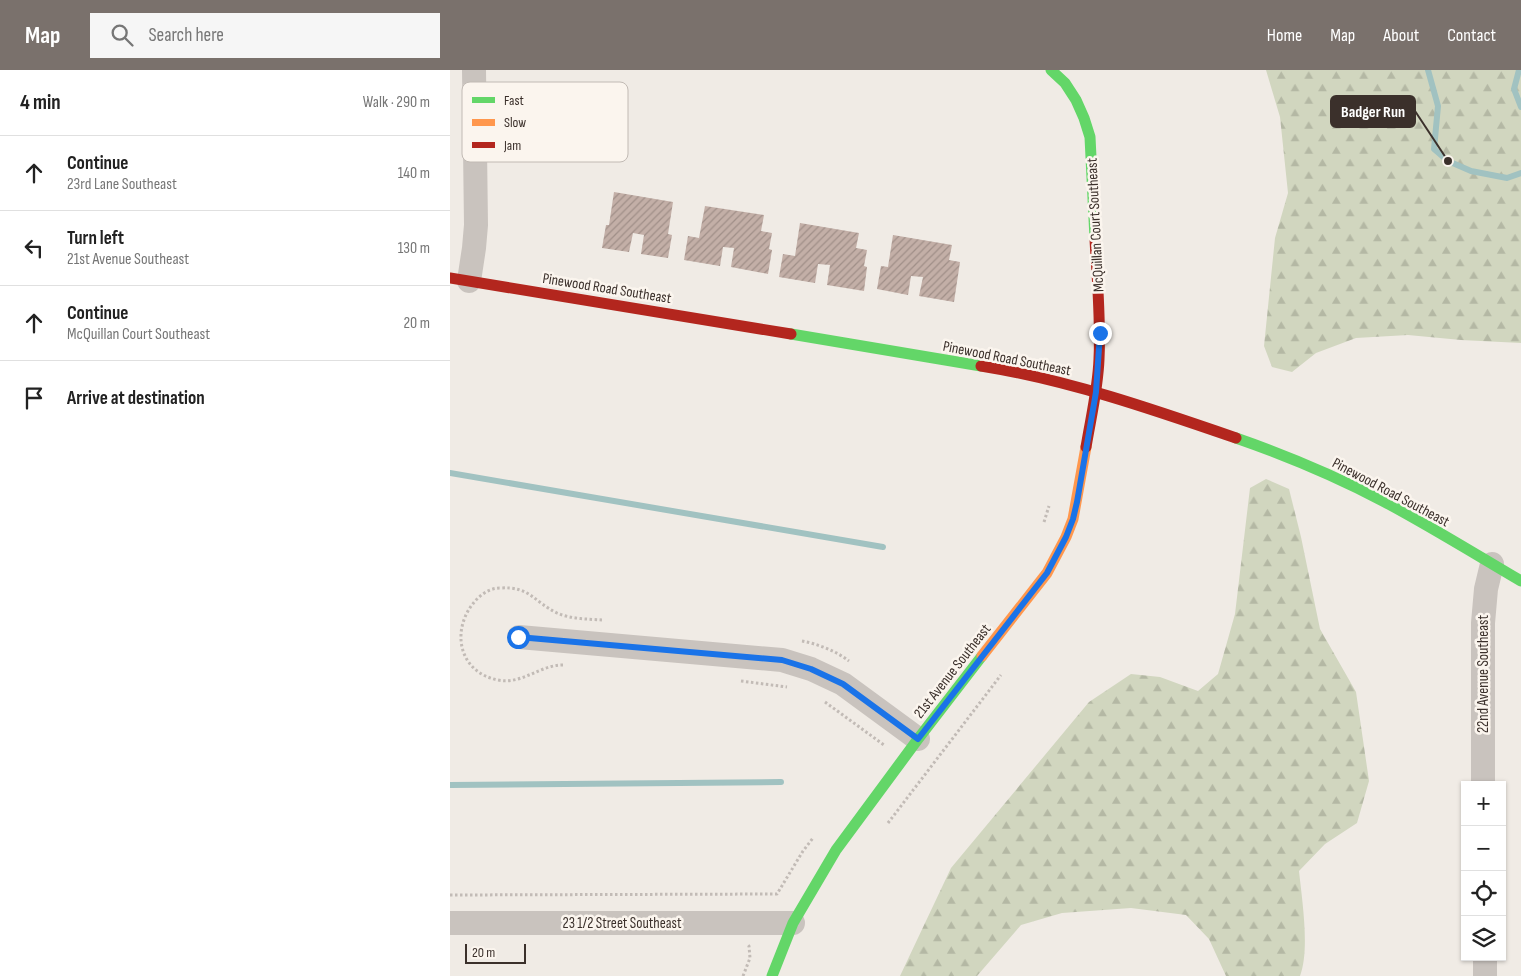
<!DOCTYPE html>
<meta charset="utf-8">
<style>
body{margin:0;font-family:"Sofia Sans Condensed",sans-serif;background:#f6f6f6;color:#222}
.controls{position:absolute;right:15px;bottom:15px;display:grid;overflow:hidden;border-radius:0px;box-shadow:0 1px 4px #0004}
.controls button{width:45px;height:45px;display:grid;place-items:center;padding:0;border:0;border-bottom:1px solid #e0e0e0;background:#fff;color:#222;font:25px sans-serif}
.scale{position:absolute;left:15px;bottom:12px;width:61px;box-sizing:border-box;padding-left:5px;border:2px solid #3b302b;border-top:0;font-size:14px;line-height:18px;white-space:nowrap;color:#3b302b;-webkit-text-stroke:4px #fbf5ee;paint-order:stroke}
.stop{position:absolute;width:15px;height:15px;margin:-11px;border:4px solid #1a73e8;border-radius:50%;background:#fff}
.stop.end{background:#1a73e8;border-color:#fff;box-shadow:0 1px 5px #0008}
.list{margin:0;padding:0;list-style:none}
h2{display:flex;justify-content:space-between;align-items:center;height:65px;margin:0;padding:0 20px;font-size:21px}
h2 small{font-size:16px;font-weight:400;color:#767676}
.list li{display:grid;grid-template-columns:32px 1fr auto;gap:15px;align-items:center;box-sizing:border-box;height:75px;padding:0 20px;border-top:1px solid #e0e0e0}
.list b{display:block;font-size:19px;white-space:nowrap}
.list p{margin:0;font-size:16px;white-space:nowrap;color:#767676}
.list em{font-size:16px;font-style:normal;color:#767676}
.icon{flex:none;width:28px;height:28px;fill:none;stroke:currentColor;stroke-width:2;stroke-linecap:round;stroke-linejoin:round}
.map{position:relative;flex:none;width:1071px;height:906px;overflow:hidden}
header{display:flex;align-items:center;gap:30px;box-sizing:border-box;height:70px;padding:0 25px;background:#7a716c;color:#fff}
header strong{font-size:24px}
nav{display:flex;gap:28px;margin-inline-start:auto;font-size:18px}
.search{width:350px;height:45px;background:#f6f6f6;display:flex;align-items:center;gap:12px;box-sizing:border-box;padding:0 18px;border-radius:0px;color:#767676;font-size:19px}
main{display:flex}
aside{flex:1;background:#fff}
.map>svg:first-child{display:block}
.forest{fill:url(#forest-firs)}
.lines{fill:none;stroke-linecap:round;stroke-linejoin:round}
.stream{stroke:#a1c2c1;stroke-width:6}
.building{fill:url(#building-hatch)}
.path{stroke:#c2bbb6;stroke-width:3;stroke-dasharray:2.5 2.5;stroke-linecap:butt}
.street{stroke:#c9c3be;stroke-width:24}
.fast{stroke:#63d668;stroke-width:11}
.slow{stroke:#ff974d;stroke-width:11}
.jam{stroke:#b3261e;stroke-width:11}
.route{stroke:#1a73e8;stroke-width:6}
.labels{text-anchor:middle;stroke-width:5;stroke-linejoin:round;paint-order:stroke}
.street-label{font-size:15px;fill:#3b302b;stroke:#fbf5ee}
.key{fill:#fbf5ee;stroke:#c1bab4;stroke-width:1}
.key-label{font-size:14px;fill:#3b302b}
.leader{fill:none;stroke:#3b302b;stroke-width:2}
.callout-dot{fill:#3b302b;stroke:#fbf5ee;stroke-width:2}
.callout{fill:#3b302b;stroke:#3b302b;stroke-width:2}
.callout-label{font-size:16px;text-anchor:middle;font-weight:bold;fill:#fff}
</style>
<header>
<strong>Map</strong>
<div class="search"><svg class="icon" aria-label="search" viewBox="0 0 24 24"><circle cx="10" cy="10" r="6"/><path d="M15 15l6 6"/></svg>Search here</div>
<nav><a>Home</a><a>Map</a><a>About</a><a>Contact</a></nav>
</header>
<main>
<aside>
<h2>4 min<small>Walk · 290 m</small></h2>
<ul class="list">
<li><svg class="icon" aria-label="ahead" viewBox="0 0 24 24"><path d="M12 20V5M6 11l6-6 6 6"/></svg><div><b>Continue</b><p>23rd Lane Southeast</p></div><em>140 m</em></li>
<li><svg class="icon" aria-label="left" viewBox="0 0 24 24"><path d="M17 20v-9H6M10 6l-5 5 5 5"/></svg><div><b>Turn left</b><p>21st Avenue Southeast</p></div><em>130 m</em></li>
<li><svg class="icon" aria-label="ahead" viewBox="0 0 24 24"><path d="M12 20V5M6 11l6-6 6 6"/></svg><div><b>Continue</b><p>McQuillan Court Southeast</p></div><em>20 m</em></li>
<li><svg class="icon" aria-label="arrive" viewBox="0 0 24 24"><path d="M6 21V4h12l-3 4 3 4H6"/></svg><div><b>Arrive at destination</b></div></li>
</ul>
</aside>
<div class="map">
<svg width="1071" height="906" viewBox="0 0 1071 906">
<defs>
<pattern id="forest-firs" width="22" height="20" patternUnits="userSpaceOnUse" patternTransform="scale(1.25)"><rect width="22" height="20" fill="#d1d6bf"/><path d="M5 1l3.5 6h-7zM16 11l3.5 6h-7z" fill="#b4b8a4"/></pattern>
<pattern id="building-hatch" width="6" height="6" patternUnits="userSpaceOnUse" patternTransform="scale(1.25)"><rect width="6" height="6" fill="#c3afa7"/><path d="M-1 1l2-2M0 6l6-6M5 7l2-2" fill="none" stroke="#a08f88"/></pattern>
</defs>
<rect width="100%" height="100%" fill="#f0ebe5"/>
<g class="forest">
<path d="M816 0H1071V273L1011 270 958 265 906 268 866 283 842 302 822 297 814 276 825 168 838 123 830 47Z"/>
<path d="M816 409 839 419 851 467 870 559 906 622 919 711 907 753 875 774 849 801C852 830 860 880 850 906H776L759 869 736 845 681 838 612 843 571 855 527 906H450L501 798 639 632 681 604 710 607 748 621 768 604 785 544 800 418Z"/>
</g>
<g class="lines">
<g class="stream">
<path d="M978 0 988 36 984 79 998 91 1021 101 1057 108 1071 103"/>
<path d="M1069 0 1064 19 1071 37"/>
<path d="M0 403 433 477"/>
<path d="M0 715 331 712"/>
</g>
</g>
<g class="building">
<path d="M164 122 223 132 218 164 222 165 218 188 191 184 194 165 183 163 179 182 152 178 156 155H159Z"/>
<path d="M255 136 314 145 311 161 322 163 319 179 322 180 318 204 281 197 284 178 273 177 270 196 234 190 238 166 249 168Z"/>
<path d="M350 153 409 163 406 178 417 180 414 196 417 197 414 221 377 215 380 195 368 194 365 213 329 207 333 184 345 186Z"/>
<path d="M443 165 502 175 499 190 510 192 504 232 469 226 473 207 461 206 458 225 427 219 431 196 438 197Z"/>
</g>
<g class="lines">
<g class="path">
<path d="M594 452 599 436"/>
<path d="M352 571C368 574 386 581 399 591"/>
<path d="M113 595C89 595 72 615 48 610 7 602 0 557 27 529 33 523 41 518 50 518 80 516 84 532 107 543 120 549 138 549 152 550"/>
<path d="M291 611 337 617"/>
<path d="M375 632 434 675"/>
<path d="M438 753 551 605"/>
<path d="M0 825 327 824 353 781 363 768"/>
<path d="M293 906 300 888 299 876 297 874"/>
</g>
<g class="street">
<path d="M19 211 24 178 26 155 24 0"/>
<path d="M69 567 332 590 361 599 393 614 468 669"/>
<path d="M1033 715V553L1036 519 1042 494"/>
<path d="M0 853H343"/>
<path d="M1035 887V906"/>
</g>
<g class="fast">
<path d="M601 0 615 13 626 30 634 48 640 67 645 169"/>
<path d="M341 264 531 296"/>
<path d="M786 368C835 385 887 407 933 431 980 456 1025 484 1071 511"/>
<path d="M322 906 343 853 386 780 468 669 532 586"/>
</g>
<path class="slow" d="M532 586 597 503 616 467 623 449 636 377"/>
<g class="jam">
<path d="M0 208 341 264"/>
<path d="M531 296C618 310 702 339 786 368"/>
<path d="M636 377C641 347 648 318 649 289 651 249 647 209 645 169"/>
</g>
</g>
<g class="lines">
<path class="route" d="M68 567 332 590 361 599 393 614 468 669 597 503 616 467 623 449 627 432 646 322 650 263"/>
</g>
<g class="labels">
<g class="street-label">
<text transform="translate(645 155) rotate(-93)" y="5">McQuillan Court Southeast</text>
<text transform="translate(157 218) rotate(9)" y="5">Pinewood Road Southeast</text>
<text transform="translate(557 288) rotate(11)" y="5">Pinewood Road Southeast</text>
<text transform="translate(941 422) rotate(28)" y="5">Pinewood Road Southeast</text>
<text transform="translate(502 601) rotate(-52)" y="5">21st Avenue Southeast</text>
<text transform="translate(1033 604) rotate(-90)" y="5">22nd Avenue Southeast</text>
<text x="172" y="858">23 1/2 Street Southeast</text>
</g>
</g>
<rect x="12" y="12" width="166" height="80" rx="8" class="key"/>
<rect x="22" y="27" width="23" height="6" fill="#63d668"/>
<rect x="22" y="49" width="23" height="7" fill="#ff974d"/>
<rect x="22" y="72" width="23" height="6" fill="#b3261e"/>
<g class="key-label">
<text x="54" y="35">Fast</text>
<text x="54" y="57">Slow</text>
<text x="54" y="80">Jam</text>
</g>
<path class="leader" d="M998 91L965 41"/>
<circle class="callout-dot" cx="998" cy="91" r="5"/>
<rect class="callout" x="881" y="26" width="84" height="31" rx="5"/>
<g class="callout-label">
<text x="923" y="47">Badger Run</text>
</g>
</svg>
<div class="controls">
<button>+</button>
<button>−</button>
<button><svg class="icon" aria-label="locate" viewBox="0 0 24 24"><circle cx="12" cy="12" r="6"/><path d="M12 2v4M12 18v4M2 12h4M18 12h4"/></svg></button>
<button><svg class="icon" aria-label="layers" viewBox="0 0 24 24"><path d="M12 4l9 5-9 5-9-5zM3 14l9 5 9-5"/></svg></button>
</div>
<div class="scale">20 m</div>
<div class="stop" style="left:68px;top:567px"></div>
<div class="stop end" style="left:650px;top:263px"></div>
</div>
</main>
